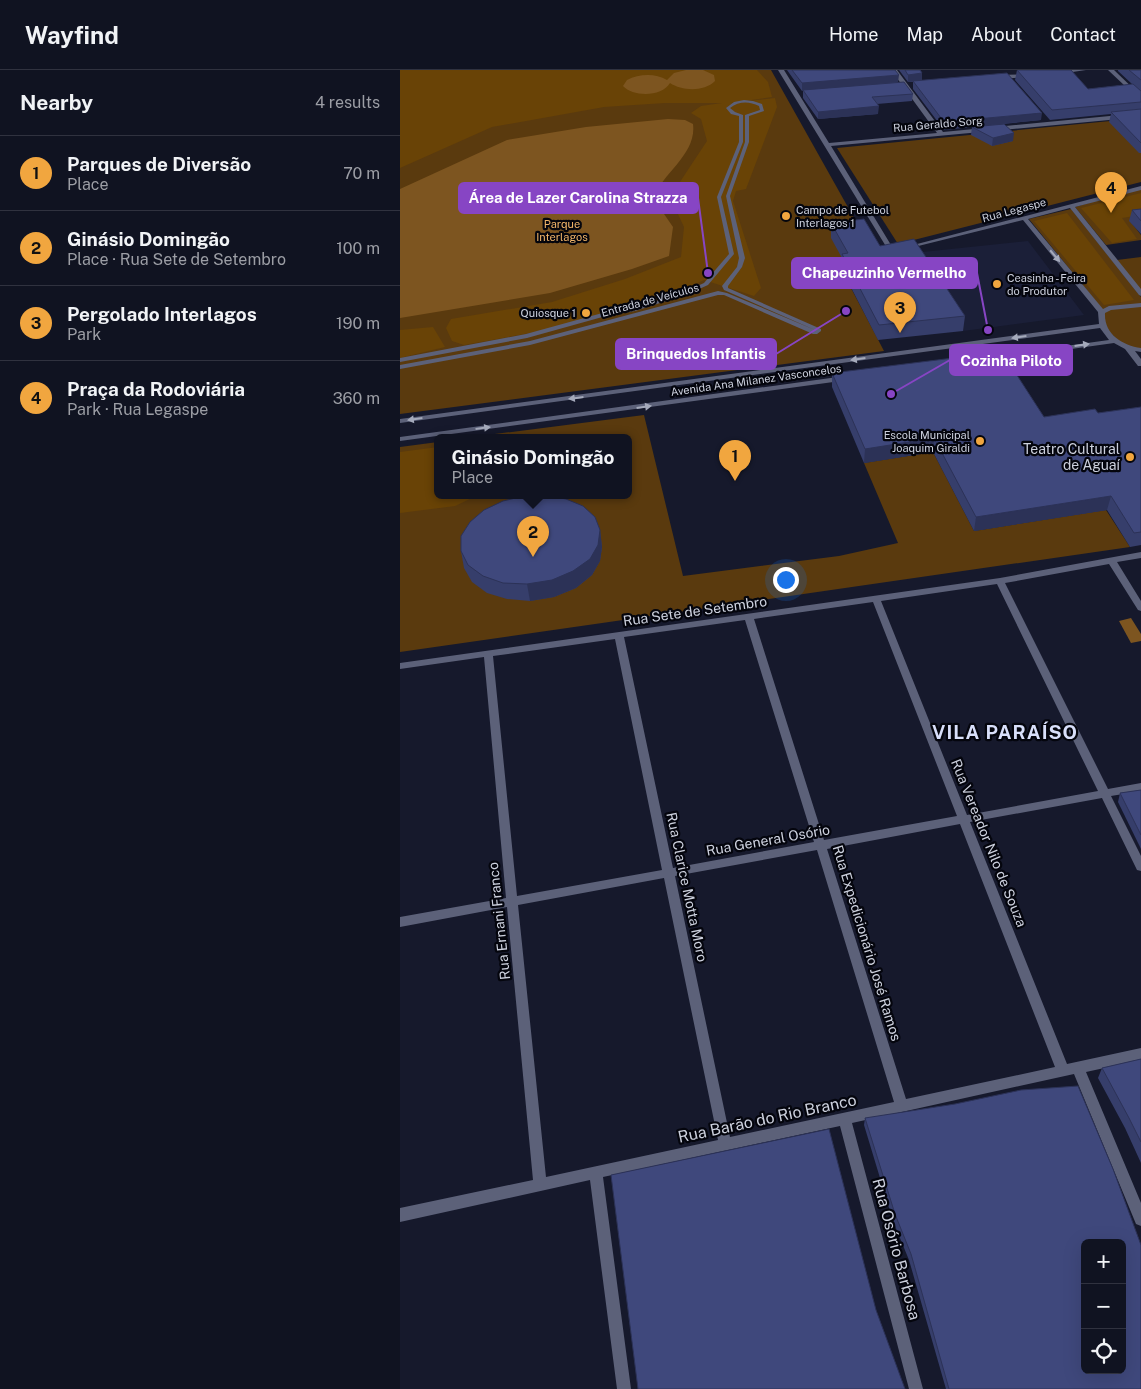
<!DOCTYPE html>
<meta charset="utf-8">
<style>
body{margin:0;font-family:"Public Sans",sans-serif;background:#191c2a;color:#f1f3f6}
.controls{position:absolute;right:15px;bottom:15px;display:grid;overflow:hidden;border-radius:8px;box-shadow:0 5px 20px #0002}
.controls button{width:45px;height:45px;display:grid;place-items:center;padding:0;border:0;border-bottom:1px solid #30323f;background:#101321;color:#f1f3f6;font:25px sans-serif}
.you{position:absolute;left:385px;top:509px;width:18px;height:18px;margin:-12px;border:4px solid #fff;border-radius:50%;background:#1a73e8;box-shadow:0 0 0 8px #1a73e833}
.badge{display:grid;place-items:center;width:32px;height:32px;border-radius:50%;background:#f1a63f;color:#111;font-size:16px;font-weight:700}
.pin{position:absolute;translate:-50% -41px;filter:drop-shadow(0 1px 2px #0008)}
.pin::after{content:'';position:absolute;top:26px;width:18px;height:15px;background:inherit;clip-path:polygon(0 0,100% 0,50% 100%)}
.popup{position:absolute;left:34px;top:364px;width:198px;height:65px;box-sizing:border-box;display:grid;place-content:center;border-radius:8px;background:#101321;filter:drop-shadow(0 1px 4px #0005);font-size:16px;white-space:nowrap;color:#9c9ea5}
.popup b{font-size:19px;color:#f1f3f6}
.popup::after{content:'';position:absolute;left:50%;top:100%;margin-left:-10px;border:10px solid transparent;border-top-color:#101321}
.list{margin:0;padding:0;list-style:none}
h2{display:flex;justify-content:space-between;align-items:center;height:65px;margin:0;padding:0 20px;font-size:21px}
h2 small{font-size:16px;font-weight:400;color:#9c9ea5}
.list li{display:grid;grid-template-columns:32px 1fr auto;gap:15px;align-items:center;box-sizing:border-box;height:75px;padding:0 20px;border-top:1px solid #30323f}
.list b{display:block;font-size:19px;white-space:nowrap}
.list p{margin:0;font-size:16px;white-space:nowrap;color:#9c9ea5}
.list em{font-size:16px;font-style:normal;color:#9c9ea5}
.icon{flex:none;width:28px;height:28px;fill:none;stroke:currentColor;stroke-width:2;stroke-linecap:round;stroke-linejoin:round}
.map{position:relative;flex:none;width:741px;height:1319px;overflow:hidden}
header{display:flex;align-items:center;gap:30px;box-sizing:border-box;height:70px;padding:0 25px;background:#101321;border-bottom:1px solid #30323f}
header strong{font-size:24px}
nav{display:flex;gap:28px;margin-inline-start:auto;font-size:18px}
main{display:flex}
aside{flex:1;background:#101321}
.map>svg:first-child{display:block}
.built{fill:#1b1f38}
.green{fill:#5a3a0e}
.forest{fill:#694306}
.water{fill:#7d5520}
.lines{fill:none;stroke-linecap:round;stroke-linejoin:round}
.service{fill:#5c6179;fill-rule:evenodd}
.minor{fill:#5c6179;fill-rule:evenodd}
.wall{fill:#363e6b}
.shaded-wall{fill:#2c3257}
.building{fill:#3f487c;stroke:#2c3257;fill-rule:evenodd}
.oneway{fill:#a5aabb}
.poi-dot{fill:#f1a63f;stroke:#04050d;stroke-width:2}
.labels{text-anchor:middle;stroke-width:4.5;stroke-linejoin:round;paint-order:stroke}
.far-street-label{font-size:11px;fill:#cdd1de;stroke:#04050d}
.far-poi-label{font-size:11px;fill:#cdd1de;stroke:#04050d;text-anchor:start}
.far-park-label{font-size:11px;fill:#f2b569;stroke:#04050d}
.poi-label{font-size:14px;fill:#cdd1de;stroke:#04050d;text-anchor:end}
.street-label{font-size:14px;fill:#cdd1de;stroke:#04050d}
.near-street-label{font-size:16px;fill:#cdd1de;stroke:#04050d}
.district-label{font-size:19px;font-weight:bold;letter-spacing:1px;fill:#d8dffa;stroke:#04050d}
.leader{fill:none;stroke:#8745c4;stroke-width:2}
.callout-dot{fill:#8745c4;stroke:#04050d;stroke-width:2}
.callout{fill:#8745c4;stroke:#8745c4;stroke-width:2}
.callout-label{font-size:15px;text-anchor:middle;font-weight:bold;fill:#fff}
</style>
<header>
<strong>Wayfind</strong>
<nav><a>Home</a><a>Map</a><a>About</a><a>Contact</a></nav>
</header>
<main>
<aside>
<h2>Nearby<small>4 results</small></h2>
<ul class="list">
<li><span class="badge">1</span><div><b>Parques de Diversão</b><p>Place</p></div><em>70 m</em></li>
<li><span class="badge">2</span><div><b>Ginásio Domingão</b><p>Place · Rua Sete de Setembro</p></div><em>100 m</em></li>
<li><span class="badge">3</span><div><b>Pergolado Interlagos</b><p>Park</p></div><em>190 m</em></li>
<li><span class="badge">4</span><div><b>Praça da Rodoviária</b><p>Park · Rua Legaspe</p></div><em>360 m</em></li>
</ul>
</aside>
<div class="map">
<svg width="741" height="1319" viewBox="0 0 741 1319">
<rect width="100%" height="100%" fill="#16192c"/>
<path class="built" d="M628 171 684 245 563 261 513 183Z"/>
<g class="green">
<path d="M0 0H371L463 164 441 199 484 281 0 344Z"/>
<path d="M741 48V112L498 174 437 78Z"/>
<path d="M741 118V149L730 151 741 165V170L706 175 675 137Z"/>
<path d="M671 139 741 227V235L703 240 629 149Z"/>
<path d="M741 187V221L717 190Z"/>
<path d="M741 236V279L722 275 704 256 703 243 709 239Z"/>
<path d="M244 345 283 506 439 486 498 473 464 393 533 382 574 461 706 440 730 477 0 582V377L38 372V426H228V368H64Z"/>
</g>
<g class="forest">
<path d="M0 0H357L368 12 372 27 330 33 375 28 377 37 346 119 336 121 333 131 361 218 354 226 304 210 279 222 141 261 64 275 52 271 46 258 51 249 152 232 225 209 281 187 284 157 270 127 307 71 301 49 291 43 301 36 322 33H265L204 37 92 57 0 98Z"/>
<path d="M741 123V145L722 148 737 169 712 173 681 138Z"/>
<path d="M667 143 734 230 704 235 634 151Z"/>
<path d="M33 257 45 277 0 288V260Z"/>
<path d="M38 377V426H76L55 436 0 443V382Z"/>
</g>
<g class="water">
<path d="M286 0H303L314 5 315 11C304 22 282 21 270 13 262 27 233 27 223 16L227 10C239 4 255 3 267 10L274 3Z"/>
<path d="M268 49 285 50 293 54C297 84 263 103 253 128L273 157 269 186 232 199 150 223 0 248V119L107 70 186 57Z"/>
<path d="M731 548 741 564V571L731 573 719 551Z"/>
</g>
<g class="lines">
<path class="service" d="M344 30 353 31 362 34 364 41 349 46V72L330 126 345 188 342 197 328 216V218L421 259V261L417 264H413L324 225H318L130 275 0 299V295L130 271 318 221 327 223 415 260 324 220 322 216 337 197 339 188 326 126 345 72V45L360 40 359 36C349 31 339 31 330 38L335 42 343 45V72L321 127 334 184 308 215 288 224 235 241 206 246 127 268 0 292V288L126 264 206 242 232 239 284 222 304 213 329 184 317 127 339 72V46L331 44 326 38 334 32Z"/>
<g class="minor">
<path d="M378 0H384L429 73 537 63 491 0H497L543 62 741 43V47L431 76 494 180 741 116V120L675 137 741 219V226L739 225 670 138 628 149 703 239 709 236 741 233V237L711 240 705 243C704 264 722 275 741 278V282L735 281 741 289V296H738L725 279 714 273 593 290 589 288 593 286 709 270 700 258 0 353V349L699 254 698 242 623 150 490 183Z"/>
<path d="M664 0H686L659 4 656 2Z"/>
<path d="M708 0H714L741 26V31Z"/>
<path d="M632 4V6L630 7 597 9 594 7 597 5Z"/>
<path d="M445 306 449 308 448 310 0 371V367Z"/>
<path d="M741 482V488L717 492 741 531V541L738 540 709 494 605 513 708 719 741 713V721L711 726 741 786V801L737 800 702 728 570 752 667 994 741 978V990L686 1002 741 1133V1156L736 1154 674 1004 452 1053 523 1319H509L440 1056 203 1107 231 1319H217L190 1110 0 1152V1138L133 1110 107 837 0 857V847L106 828 84 587 0 599V593L600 508ZM597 514 698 721 567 745 481 531ZM473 532 557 746 424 770 354 549ZM345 550 414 772 273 798 224 567ZM215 569 262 800 117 826 93 586ZM560 754 655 997 506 1029 427 779ZM417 780 494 1032 330 1067 275 806ZM264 808 318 1070 146 1107 118 835Z"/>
</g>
</g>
<g class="wall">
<path d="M387 0H495L498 12 513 24 512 31 477 34 478 44 418 49 403 28V21H402Z"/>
<path d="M499 0H520L522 3V10L641 50 593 55 613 71 592 76 571 65 572 57 544 60 513 19V12H508Z"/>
<path d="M617 0 688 19 732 14 718 1V0H741V83H739L709 52 711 44 650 50 615 10Z"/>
<path d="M741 139V164L729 151 732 140Z"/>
<path d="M431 153 480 176 565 246 563 261 478 270 441 198 442 188 431 168Z"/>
<path d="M432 303 644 347 698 343 741 337V475L730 477 707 440 574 461 533 382 464 393 432 317Z"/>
<path d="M200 460 202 477 200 491 192 505 176 518 154 527 130 531 107 529 87 523 72 512 64 498 61 481Z"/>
<path d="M741 720V779L718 732 720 723Z"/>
<path d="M741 989V1093L725 1058 698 1008 702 998Z"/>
<path d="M465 1048 741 1319H546L509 1190 493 1151 464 1055Z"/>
</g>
<g class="shaded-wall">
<path d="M522 3V11L508 12V5Z"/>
<path d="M499 5 498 12 402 21V13Z"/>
<path d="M479 36 478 44 418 49V42Z"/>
<path d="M642 43 641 50 560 58 561 51Z"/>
<path d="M614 63 613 71 592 76 593 68Z"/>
<path d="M534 368 533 382 464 393 465 379Z"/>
<path d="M711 426 707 440 574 461 576 447Z"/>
<path d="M200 460 202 477 200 491 192 505 176 518 154 527 130 531 127 514Z"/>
</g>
<g class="building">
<path d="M392 0H495L499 5 402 13Z"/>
<path d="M505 0H520L522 3 508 5Z"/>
<path d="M617 0H671L688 19 733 14 741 21V32L652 40Z"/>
<path d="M729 0H741V10Z"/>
<path d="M607 3 642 43 544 52 513 11Z"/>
<path d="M504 12 513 24 472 27 479 36 418 42 403 20Z"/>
<path d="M741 39V73L711 42Z"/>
<path d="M604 54 614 63 593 68 572 57Z"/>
<path d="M741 139V151L732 140Z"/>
<path d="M464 149 480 176 514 169 565 246 479 255 442 184 448 183 431 153Z"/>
<path d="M602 282 644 347 695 339 698 343 741 337V462L734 463 711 426 576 447 534 368 465 379 432 303Z"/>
<path d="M124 426H149L166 429 183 436 195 447 200 460 198 475 190 489 173 501 152 510 127 514 103 513 83 506 68 495 61 481V466L70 452 84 440 103 431Z"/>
<path d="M741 720V765L720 723Z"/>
<path d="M741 989V1072L729 1048 702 998Z"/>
<path d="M678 1016 713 1099 741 1175V1319H549L511 1184 495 1144 465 1048 555 1034 621 1020ZM685 1173H722V1300H685Z"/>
<path d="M429 1059 476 1240 505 1319H238L211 1105Z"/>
</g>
<defs><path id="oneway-solid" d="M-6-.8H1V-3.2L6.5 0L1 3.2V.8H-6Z" transform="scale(1.25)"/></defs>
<g class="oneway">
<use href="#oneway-solid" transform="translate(655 186) rotate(50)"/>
<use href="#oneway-solid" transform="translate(619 267) rotate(172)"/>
<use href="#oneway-solid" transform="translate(682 275) rotate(-8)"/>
<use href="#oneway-solid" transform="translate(458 289) rotate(172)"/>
<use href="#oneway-solid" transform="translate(176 328) rotate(173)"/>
<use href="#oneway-solid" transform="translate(244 337) rotate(-8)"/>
<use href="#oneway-solid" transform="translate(15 349) rotate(172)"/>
<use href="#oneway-solid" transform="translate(83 358) rotate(-7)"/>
</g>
<g class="poi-dot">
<circle cx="386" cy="146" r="5"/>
<circle cx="597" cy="214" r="5"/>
<circle cx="186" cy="243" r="5"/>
<circle cx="580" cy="371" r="5"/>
<circle cx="730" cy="387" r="5"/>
</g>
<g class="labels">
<g class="far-street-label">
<text transform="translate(538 54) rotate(-5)" y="4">Rua Geraldo Sorg</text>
<text transform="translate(614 140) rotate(-15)" y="4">Rua Legaspe</text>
<text transform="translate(250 230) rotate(-15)" y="4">Entrada de Veículos</text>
<text transform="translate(356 310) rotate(-8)" y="4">Avenida Ana Milanez Vasconcelos</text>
</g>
<g class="far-poi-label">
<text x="396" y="144">Campo de Futebol<tspan x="396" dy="13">Interlagos 1</tspan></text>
<text x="607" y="212">Ceasinha - Feira<tspan x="607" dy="13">do Produtor</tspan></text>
<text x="176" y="247" text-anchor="end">Quiosque 1</text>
<text x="570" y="369" text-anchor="end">Escola Municipal<tspan x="570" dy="13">Joaquim Giraldi</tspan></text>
</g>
<g class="far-park-label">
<text x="162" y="158">Parque<tspan x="162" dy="13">Interlagos</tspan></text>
</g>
<g class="poi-label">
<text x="720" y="384">Teatro Cultural<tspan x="720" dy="16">de Aguaí</tspan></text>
</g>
<g class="street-label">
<text transform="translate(295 541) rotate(-8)" y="5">Rua Sete de Setembro</text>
<text transform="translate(368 770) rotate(-10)" y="5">Rua General Osório</text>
<text transform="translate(589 773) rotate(68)" y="5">Rua Vereador Nilo de Souza</text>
<text transform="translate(287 817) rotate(78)" y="5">Rua Clarice Motta Moro</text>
<text transform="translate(99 851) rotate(-96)" y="5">Rua Ernani Franco</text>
<text transform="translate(467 873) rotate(73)" y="5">Rua Expedicionário José Ramos</text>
</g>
<g class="near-street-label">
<text transform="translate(367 1048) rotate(-12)" y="6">Rua Barão do Rio Branco</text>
<text transform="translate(497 1179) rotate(75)" y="6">Rua Osório Barbosa</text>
</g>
<g class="district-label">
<text x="605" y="669">VILA PARAÍSO</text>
</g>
</g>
<path class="leader" d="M308 203L298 128M588 260L577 203M446 241L376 284M491 324L550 290"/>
<g class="callout-dot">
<circle cx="308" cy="203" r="5"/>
<circle cx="588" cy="260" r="5"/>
<circle cx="446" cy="241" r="5"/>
<circle cx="491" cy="324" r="5"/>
</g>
<g class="callout">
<rect x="59" y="113" width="239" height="30" rx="5"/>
<rect x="392" y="188" width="185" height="30" rx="5"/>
<rect x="216" y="269" width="160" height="30" rx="5"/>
<rect x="550" y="275" width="122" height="30" rx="5"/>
</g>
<g class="callout-label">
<text x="178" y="133">Área de Lazer Carolina Strazza</text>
<text x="484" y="208">Chapeuzinho Vermelho</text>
<text x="296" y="289">Brinquedos Infantis</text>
<text x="611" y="296">Cozinha Piloto</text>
</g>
</svg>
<div class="controls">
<button>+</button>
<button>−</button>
<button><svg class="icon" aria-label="locate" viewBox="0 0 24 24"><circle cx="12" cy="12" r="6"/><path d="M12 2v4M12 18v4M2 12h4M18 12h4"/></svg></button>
</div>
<div class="you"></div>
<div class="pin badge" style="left:335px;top:411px">1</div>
<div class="pin badge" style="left:133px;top:487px">2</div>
<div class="popup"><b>Ginásio Domingão</b>Place</div>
<div class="pin badge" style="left:500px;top:263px">3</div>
<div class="pin badge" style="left:711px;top:143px">4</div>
</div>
</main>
